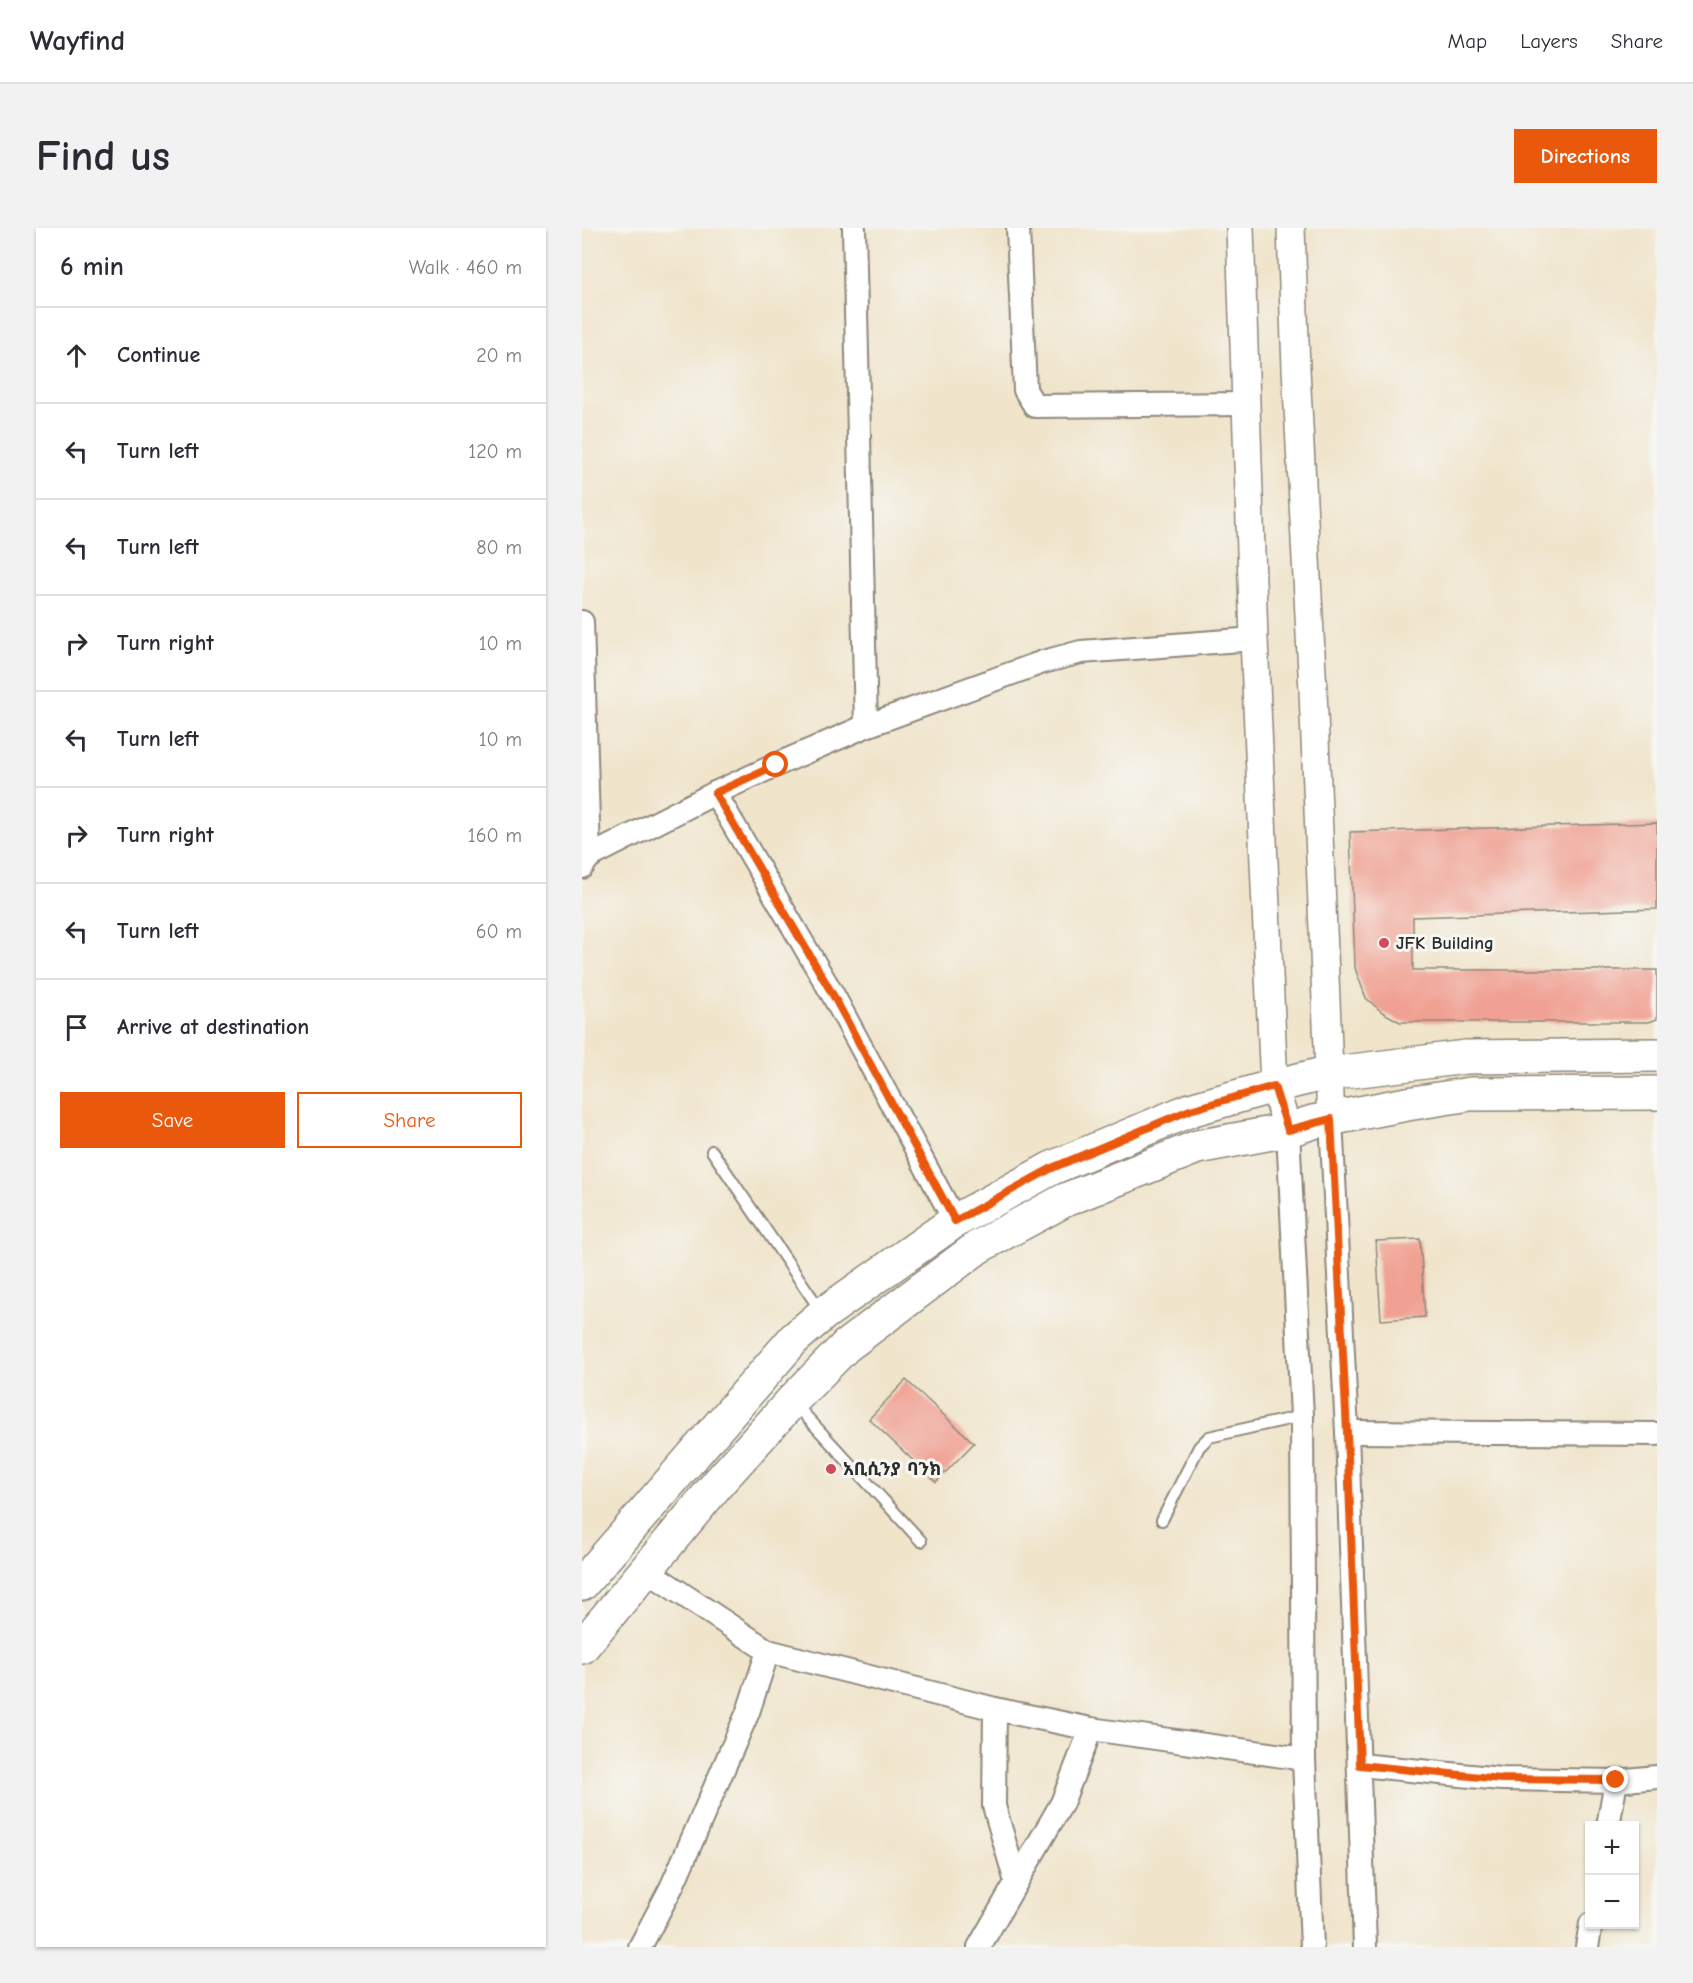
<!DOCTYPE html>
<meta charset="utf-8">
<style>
body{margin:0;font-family:"Comic Neue","Noto Sans Ethiopic",sans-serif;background:#f2f2f3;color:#2b2b33}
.controls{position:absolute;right:18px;bottom:18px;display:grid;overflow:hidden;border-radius:0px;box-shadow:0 2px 4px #0004}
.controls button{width:54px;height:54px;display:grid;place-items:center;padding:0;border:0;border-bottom:2px solid #e1e1e2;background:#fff;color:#2b2b33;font:30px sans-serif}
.stop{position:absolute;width:18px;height:18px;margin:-14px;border:4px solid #ea580c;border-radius:50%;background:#fff}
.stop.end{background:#ea580c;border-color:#fff;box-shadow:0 2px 6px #0008}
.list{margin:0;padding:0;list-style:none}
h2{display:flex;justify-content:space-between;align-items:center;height:78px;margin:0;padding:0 24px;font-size:26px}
h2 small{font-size:20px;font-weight:400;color:#7c7c81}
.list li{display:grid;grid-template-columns:39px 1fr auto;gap:18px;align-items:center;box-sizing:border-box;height:96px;padding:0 24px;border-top:2px solid #e1e1e2}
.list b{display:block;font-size:22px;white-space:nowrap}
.list em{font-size:20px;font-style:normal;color:#7c7c81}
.actions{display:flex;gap:12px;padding:18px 24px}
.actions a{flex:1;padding:14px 0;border:2px solid #ea580c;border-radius:0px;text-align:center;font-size:21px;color:#ea580c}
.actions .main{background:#ea580c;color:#fff}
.icon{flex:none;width:33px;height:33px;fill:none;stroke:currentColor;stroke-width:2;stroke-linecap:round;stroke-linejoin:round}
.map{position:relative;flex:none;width:1075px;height:1719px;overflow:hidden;border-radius:0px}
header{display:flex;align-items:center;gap:36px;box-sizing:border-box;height:84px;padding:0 30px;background:#fff;border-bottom:2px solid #e1e1e2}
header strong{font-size:28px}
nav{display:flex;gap:33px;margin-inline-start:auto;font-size:21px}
.intro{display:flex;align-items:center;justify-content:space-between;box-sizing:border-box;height:144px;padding:0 36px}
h1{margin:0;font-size:42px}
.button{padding:15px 27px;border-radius:0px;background:#ea580c;color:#fff;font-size:21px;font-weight:700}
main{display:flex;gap:36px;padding:0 36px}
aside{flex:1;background:#fff;border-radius:0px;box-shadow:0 2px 4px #0004}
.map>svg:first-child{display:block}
.building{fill:#f0a193}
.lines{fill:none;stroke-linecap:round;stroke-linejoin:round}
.service-casing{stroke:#8e887b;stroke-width:14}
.minor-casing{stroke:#8e887b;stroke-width:26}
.tertiary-casing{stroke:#8e887b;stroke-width:30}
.primary-casing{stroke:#8e887b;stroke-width:36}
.service{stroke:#fff;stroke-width:10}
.minor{stroke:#fff;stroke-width:22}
.tertiary{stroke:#fff;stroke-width:27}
.primary{stroke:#fff;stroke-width:33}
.route{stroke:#ea580c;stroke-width:8}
.poi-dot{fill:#d1495b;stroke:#f6f6f2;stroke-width:2}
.labels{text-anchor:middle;stroke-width:6;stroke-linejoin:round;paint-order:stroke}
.poi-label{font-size:18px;font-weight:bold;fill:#2b2b2b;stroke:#f6f6f2;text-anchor:start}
</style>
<header>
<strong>Wayfind</strong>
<nav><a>Map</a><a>Layers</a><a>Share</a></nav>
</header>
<div class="intro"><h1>Find us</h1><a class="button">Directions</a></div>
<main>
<aside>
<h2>6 min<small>Walk · 460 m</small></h2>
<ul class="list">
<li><svg class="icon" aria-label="ahead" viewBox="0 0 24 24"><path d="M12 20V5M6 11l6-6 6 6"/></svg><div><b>Continue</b></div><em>20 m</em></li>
<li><svg class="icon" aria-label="left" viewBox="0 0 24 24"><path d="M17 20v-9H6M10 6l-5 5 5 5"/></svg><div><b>Turn left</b></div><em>120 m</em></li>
<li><svg class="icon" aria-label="left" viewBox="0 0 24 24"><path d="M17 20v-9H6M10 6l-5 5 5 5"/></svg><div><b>Turn left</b></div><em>80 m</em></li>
<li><svg class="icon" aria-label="right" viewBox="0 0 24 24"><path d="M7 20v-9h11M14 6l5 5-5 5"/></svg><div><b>Turn right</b></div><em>10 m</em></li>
<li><svg class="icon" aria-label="left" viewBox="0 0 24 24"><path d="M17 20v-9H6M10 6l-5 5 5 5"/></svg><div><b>Turn left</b></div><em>10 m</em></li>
<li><svg class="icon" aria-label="right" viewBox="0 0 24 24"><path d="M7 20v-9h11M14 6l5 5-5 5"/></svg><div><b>Turn right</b></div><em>160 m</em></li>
<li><svg class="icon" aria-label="left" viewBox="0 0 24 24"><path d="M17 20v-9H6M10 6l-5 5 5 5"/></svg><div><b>Turn left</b></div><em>60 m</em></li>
<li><svg class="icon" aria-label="arrive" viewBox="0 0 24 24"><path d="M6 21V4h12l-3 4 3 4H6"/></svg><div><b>Arrive at destination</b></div></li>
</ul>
<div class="actions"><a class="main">Save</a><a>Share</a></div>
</aside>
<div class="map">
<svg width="1075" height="1719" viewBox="0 0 1075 1719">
<rect width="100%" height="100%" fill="#f6f6f2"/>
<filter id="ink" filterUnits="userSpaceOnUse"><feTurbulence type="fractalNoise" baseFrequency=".0167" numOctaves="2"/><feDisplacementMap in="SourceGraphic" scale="12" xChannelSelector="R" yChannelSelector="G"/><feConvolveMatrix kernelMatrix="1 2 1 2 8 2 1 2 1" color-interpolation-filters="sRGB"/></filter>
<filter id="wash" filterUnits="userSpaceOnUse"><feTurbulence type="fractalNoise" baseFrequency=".008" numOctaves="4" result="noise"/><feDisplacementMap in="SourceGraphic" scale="24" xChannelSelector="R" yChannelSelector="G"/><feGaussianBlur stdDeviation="1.35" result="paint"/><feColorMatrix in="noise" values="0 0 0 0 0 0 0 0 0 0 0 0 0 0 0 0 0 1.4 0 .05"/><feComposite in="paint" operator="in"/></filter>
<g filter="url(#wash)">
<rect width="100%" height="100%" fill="#f0e4cb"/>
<g id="blocks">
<g class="building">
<path d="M1075 595V681L831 689V742H1075V791L1067 794H818L800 784 784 770 773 740 768 604Z"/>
<path d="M838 1011 843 1089 799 1092 794 1013Z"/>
<path d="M324 1152 392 1215 354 1254 287 1191Z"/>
</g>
</g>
</g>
<g filter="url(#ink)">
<use href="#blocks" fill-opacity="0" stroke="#8e887b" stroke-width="1.5"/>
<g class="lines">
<defs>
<g id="service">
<path d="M130 923 239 1083"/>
<path d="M212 1175 339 1313"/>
<path d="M580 1292 617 1219 627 1209 720 1188"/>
</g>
<g id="minor">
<path d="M272 0 284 498"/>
<path d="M436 0 443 162 453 178 663 176"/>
<path d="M0 394 7 629"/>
<path d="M133 565 251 767 373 993"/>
<path d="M0 639 7 629 133 565 194 537 284 498 461 434 499 424 672 411"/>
<path d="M749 891 765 1204 783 1719"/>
<path d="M706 902 720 1188 722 1531 730 1719"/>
<path d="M765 1204 1075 1206"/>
<path d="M64 1342 186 1423 413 1481 509 1501 722 1531"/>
<path d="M413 1481 412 1578 434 1654"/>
<path d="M778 1537 919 1551 1034 1553 1075 1549"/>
<path d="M1026 1598 1034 1553"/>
<path d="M58 1719 90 1658 166 1484 186 1423"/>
<path d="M397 1719 480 1575 509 1501"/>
<path d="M1005 1719 1009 1696"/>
</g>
<g id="tertiary">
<path d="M658 0 672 411 692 858 706 902"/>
<path d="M709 0 714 141 731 463 749 891"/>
</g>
<g id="primary">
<path d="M0 1356 212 1111 241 1086 373 993 470 940 608 882 692 858 737 847 884 829 1075 827"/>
<path d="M0 1419 137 1254 210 1173 264 1118 396 1019 483 972 615 919 706 902 731 894 825 876 888 866 1075 865"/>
</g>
</defs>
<use href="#service" class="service-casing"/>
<use href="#minor" class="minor-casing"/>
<use href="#tertiary" class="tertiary-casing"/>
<use href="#primary" class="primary-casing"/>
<use href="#service" class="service"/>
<use href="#minor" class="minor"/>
<use href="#tertiary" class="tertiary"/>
<use href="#primary" class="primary"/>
</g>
</g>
<g class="lines" filter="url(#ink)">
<path class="route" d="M194 537 133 565 251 767 373 993 470 940 608 882 692 858 706 902 749 891 765 1204 778 1537 919 1551 1034 1552"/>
</g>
<g class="poi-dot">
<circle cx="802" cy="715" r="6"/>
<circle cx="249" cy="1241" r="6"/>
</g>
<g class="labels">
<g class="poi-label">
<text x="814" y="721">JFK Building</text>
<text x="261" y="1247">አቢሲንያ ባንክ</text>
</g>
</g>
</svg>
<div class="controls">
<button>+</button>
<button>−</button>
</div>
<div class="stop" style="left:194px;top:537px"></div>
<div class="stop end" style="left:1034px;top:1552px"></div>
</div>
</main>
